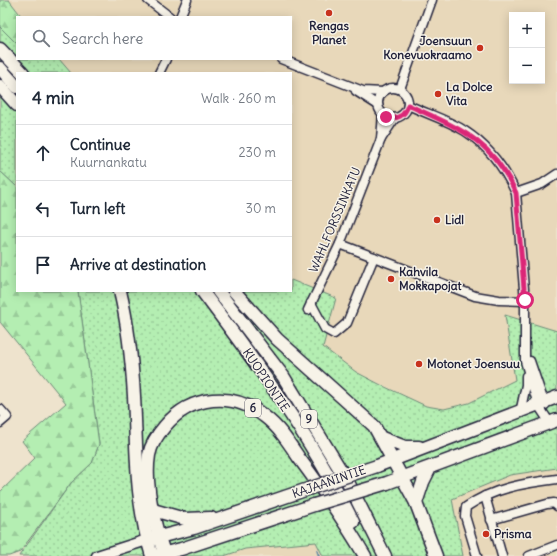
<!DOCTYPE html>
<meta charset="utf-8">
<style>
body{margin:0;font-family:Delius,sans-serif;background:#f2f2f3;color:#1f2937}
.controls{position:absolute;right:12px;top:12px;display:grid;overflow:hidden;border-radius:0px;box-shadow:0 2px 10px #0003}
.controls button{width:36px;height:36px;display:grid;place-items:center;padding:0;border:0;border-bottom:1px solid #e0e1e3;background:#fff;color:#1f2937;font:20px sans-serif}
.stop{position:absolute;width:12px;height:12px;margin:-9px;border:3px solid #db2777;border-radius:50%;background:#fff}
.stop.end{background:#db2777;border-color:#fff;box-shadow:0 1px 4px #0008}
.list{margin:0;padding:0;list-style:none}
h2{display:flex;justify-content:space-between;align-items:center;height:52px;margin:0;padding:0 16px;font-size:17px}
h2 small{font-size:13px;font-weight:400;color:#747a83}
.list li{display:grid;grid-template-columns:26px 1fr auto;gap:12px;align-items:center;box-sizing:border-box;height:56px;padding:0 16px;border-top:1px solid #e0e1e3}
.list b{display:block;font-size:15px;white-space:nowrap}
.list p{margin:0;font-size:13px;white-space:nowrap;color:#747a83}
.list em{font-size:13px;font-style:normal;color:#747a83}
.icon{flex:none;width:22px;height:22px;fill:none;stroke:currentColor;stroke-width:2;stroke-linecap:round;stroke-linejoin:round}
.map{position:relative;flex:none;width:557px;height:556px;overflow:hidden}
.search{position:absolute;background:#fff;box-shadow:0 2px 10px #0003;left:16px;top:16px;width:276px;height:44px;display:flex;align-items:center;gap:10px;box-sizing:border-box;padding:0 14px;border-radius:0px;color:#747a83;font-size:15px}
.panel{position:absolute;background:#fff;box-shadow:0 2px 10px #0003;left:16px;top:72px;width:276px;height:220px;border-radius:0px}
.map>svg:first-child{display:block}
.built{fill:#e8d8ba;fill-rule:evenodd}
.grass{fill:url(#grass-dots);stroke:#6b8876}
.forest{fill:url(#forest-firs);stroke:#6b8876}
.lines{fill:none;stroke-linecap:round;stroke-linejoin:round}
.stream{stroke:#5f87a3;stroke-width:2}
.minor-casing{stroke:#22223b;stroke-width:11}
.major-casing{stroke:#22223b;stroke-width:13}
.highway-casing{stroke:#22223b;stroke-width:15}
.minor{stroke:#f7f3e8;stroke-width:8}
.major{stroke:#f7f3e8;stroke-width:10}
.highway{stroke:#f7f3e8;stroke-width:12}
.highway-bridge-casing{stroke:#22223b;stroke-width:15;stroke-linecap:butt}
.highway-bridge{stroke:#f7f3e8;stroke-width:12}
.route{stroke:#db2777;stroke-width:5}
.poi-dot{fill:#c8321e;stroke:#f7f3e8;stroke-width:1.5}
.labels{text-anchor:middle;stroke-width:3;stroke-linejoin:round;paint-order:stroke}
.shield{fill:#f7f3e8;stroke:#62616f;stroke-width:1}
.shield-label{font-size:11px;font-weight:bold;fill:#22223b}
.poi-label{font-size:12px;font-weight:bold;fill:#22223b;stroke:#f7f3e8;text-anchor:start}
.street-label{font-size:12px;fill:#22223b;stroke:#f7f3e8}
</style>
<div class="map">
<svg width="557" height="556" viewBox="0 0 557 556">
<defs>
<pattern id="grass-dots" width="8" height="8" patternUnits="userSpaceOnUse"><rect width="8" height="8" fill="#b4eeb2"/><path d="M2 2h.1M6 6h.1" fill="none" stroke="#9acc9a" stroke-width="1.8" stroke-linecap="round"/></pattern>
<pattern id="forest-firs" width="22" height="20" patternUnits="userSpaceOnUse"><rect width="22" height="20" fill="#b4eeb2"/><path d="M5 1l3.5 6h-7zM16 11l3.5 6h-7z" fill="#9acc9a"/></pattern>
</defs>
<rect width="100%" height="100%" fill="#eee3cd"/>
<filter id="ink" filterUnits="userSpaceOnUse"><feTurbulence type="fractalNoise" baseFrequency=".025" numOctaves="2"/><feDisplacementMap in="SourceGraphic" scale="8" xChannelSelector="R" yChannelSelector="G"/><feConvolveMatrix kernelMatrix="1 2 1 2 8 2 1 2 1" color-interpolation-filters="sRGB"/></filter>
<g filter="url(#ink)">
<g class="built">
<path d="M9 0H557V331L505 315 515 380 469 403 444 409 426 406 356 372 323 347 336 298 291 280V73H71L59 59H291V17H22ZM512 15H542V81H512Z"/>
<path d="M557 468V556H463L452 499 463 493 510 475Z"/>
<path d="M316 541 323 556H224L245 549Z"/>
</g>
<g class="grass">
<path d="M0 27 17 44V59H59L71 73H17V187L0 171Z"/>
<path d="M291 280 336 298 323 347 356 372 383 386 426 406 444 409 469 403 515 380 505 315 557 331V468L510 475 452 499 463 556H323L316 542 245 549 224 556H19L71 483 92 463 99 444 78 291H291Z"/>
</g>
<g class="forest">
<path d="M0 0H9L22 17H17V44L0 27Z"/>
<path d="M0 171 17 187V291H78L99 444 92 463 71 483 20 552 9 556H0V492L35 458 22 441 66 403 0 322Z"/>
</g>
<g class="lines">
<path class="stream" d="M317 550 319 556"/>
<defs>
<g id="minor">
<path d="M148 0 170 17"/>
<path d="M180 17 187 0"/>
<path d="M281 59 363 91 383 92"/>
<path d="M159 73 166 59"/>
<circle cx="393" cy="103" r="15"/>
<path d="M400 89 432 0"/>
<path d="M356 91 378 105"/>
<path d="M408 105C427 114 448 120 465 131 488 146 505 169 516 193L525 301V361L538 405 550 423"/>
<path d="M381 139 383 114"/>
<path d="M516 193 542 184 557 174"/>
<path d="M340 244 475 296 499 300 525 301"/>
<path d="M311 303 325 329 334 334 347 323 374 257"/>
<path d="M308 310 340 244 381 139 395 118"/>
<path d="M530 361 545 405"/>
<path d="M0 409 7 417 0 423"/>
<path d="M520 413 526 385V376"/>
<path d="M485 496 502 556"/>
<path d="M491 520 547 504 554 503 557 506"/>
<path d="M477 556 465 516 466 507C493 488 525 483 557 479"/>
<path d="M529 556 557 545"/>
</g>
<path id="major" d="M97 556 147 540"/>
<g id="highway">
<path d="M0 49 23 73"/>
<path d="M0 68 17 87"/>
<path d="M0 86 17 105"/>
<path d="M120 291C128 325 132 361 134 396 137 453 135 501 152 556"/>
<path d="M202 291C257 364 313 440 353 522"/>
<path d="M218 291 283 376 349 484 385 556"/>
<path d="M234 291 277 339 374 426 416 503 436 556"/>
<path d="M382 438 405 447H419"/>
<path d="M377 466 557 397"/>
<path d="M387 483 557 420"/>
<path d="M416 503 423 482 430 468"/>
<path d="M153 510 185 519 211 518"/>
<path d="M151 539 194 528 308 489"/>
<path d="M164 553C154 523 144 486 149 455 151 444 158 434 165 426 191 395 233 391 264 416 279 427 289 443 299 458 323 490 345 522 365 556"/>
<path d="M158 555 181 549 314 505"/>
</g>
</defs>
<use href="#minor" class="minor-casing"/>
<use href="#major" class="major-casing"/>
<use href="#highway" class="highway-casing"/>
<use href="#minor" class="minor"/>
<use href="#major" class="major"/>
<use href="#highway" class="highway"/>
<defs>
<g id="highway-bridge">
<path d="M308 489 377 466"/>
<path d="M314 505 387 483"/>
</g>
</defs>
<use href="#highway-bridge" class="highway-bridge-casing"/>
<use href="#highway-bridge" class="highway-bridge"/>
</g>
</g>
<g class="lines" filter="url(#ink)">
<path class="route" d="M386 117C397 120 405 116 408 105 458 128 492 139 516 193L525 300"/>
</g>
<g class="poi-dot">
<circle cx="329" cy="13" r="4"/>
<circle cx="480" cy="48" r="4"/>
<circle cx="438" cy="94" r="4"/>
<circle cx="437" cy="220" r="4"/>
<circle cx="391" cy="279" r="4"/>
<circle cx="419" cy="364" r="4"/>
<circle cx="486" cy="534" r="4"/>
</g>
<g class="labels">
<g class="shield">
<rect x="245" y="399" width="16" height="18" rx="3"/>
<rect x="301" y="410" width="16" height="18" rx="3"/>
</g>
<g class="shield-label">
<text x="253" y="412">6</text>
<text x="309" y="423">9</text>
</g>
<g class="poi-label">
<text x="329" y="30" text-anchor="middle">Rengas<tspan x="329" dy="14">Planet</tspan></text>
<text x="472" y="45" text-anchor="end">Joensuun<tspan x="472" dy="14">Konevuokraamo</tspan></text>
<text x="446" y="91">La Dolce<tspan x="446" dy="14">Vita</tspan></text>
<text x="445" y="224">Lidl</text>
<text x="399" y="276">Kahvila<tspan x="399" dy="14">Mokkapojat</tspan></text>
<text x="427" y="368">Motonet Joensuu</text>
<text x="494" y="538">Prisma</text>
</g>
<g class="street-label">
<text transform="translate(335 220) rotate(-67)" y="4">WAHLFORSSINKATU</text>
<text transform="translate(266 380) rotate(56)" y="4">KUOPIONTIE</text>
<text transform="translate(329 482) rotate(-19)" y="4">KAJAANINTIE</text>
</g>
</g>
</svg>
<div class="controls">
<button>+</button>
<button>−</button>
</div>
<div class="stop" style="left:525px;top:300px"></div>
<div class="stop end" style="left:386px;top:117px"></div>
<div class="search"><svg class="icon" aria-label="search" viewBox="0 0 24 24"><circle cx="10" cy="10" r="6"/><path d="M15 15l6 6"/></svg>Search here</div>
<section class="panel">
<h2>4 min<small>Walk · 260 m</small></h2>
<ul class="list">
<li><svg class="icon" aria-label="ahead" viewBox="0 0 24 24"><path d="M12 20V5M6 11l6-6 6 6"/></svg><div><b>Continue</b><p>Kuurnankatu</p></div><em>230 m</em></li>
<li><svg class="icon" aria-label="left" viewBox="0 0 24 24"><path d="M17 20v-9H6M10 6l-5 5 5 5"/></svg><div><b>Turn left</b></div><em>30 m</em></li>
<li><svg class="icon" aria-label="arrive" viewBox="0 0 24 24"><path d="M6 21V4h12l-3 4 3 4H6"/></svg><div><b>Arrive at destination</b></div></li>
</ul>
</section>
</div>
